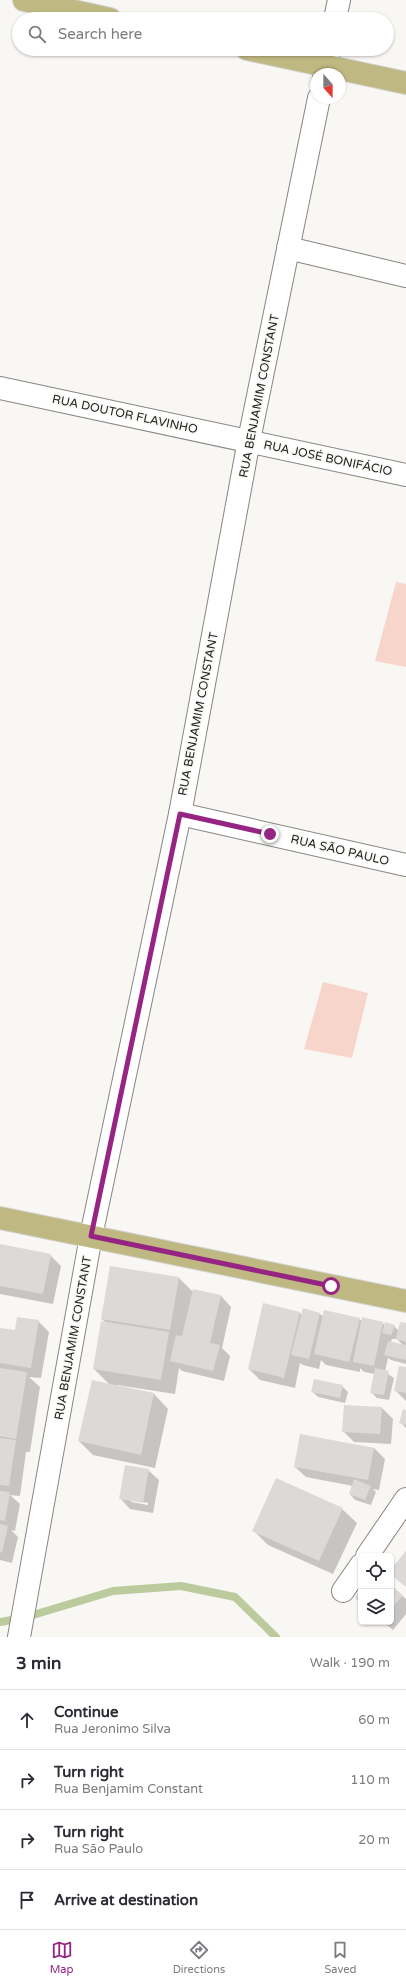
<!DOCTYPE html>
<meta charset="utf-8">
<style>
body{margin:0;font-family:"Varela Round",sans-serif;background:#f2f2f3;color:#2b2b33}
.controls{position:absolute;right:12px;bottom:12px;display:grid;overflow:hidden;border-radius:6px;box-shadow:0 1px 3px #0004}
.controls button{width:36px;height:36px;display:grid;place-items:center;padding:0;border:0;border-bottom:1px solid #e1e1e2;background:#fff;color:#2b2b33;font:20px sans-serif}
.compass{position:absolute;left:310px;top:68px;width:36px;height:36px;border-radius:50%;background:#fff;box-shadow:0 1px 3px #0004;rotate:159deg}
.stop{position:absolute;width:12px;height:12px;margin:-9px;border:3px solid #962483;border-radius:50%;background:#fff}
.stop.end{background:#962483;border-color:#fff;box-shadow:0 1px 4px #0008}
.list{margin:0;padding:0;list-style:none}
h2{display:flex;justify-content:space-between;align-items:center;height:52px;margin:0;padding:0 16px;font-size:17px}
h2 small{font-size:13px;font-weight:400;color:#7c7c81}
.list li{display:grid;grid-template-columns:26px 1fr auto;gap:12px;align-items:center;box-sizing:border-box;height:60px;padding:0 16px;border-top:1px solid #e1e1e2}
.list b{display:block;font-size:15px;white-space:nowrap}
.list p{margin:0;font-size:13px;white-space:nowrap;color:#7c7c81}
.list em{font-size:13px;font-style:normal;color:#7c7c81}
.icon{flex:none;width:22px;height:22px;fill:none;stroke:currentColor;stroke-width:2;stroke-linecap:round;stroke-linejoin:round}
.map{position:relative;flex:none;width:406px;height:1637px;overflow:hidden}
.search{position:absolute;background:#fff;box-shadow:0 1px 3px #0004;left:12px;right:12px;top:12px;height:44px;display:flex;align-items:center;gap:10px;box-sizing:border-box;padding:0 14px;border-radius:22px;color:#7c7c81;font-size:15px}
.sheet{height:292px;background:#fff}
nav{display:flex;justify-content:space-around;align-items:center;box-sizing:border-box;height:56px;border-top:1px solid #e1e1e2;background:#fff;font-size:11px;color:#7c7c81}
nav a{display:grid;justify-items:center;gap:2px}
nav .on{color:#962483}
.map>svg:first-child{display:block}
.pitch{fill:#f7d5ca}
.shadow{fill:#0003;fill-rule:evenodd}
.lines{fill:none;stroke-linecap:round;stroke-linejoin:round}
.stream{stroke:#bbcb9e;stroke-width:8}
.building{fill:#dcd9d6}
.minor-casing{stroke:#888683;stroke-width:24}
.major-casing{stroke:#d3d3d2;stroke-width:24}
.minor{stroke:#fff;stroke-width:22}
.major{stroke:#bfb882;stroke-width:22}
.route{stroke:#962483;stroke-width:5}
.labels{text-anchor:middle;stroke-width:3;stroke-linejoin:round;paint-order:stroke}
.street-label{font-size:12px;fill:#21211f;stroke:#f9f7f4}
</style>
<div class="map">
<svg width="406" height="1637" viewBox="0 0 406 1637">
<rect width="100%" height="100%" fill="#f9f7f4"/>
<g class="pitch">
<path d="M396 582 406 584V667L375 661Z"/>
<path d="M323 982 368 993 352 1058 304 1049Z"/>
</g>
<g class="shadow">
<path d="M0 1245 50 1255 61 1266 53 1304 0 1294Z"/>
<path d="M179 1278 193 1292 221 1296 231 1307 222 1348 230 1356 224 1381 182 1371 179 1368 175 1394 117 1385V1386L154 1394 168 1409 155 1468 93 1455 79 1441 110 1385 94 1369 106 1323 102 1319Z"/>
<path d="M303 1310 320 1314 324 1317 359 1319 362 1321 382 1322 385 1326H394L399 1331 406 1324V1364L391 1360 388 1358 385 1372 394 1378 389 1400 377 1398 371 1392 375 1374 364 1372 360 1368V1372L326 1365 321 1360 319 1369 303 1365 300 1363 295 1388 260 1380 249 1369 299 1312 302 1315ZM392 1339H397L403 1345 391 1342Z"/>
<path d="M38 1321 49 1332 41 1378 29 1377 40 1387 30 1452H26L20 1496 10 1495 20 1504 15 1531 11 1530 18 1537 12 1563 0 1560V1329L16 1331Z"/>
<path d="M406 1368V1401L396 1391Z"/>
<path d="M342 1386 348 1392 345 1403 318 1397 312 1391Z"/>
<path d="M345 1406 382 1408 393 1419 391 1444 354 1442 343 1431Z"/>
<path d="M406 1411V1428L400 1422Z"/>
<path d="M301 1436 374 1448 385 1459 379 1490 373 1489 376 1492 371 1505 355 1500 350 1494 353 1486 306 1477 295 1467Z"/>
<path d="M148 1470 159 1480 153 1513 130 1509 120 1498ZM131 1500 148 1503V1505L131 1502Z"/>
<path d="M342 1509 357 1523 333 1574 268 1545 254 1531Z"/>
<path d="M391 1586 406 1599V1614L393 1630 383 1622H391Z"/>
</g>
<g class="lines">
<path class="stream" d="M0 1622 23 1618 113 1591 181 1586 235 1597 276 1637"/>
</g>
<g class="building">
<path d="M0 1244 51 1254 43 1294 0 1286Z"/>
<path d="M110 1266 179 1277 170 1330 101 1319Z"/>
<path d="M193 1289 221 1295 210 1343 220 1345 213 1371 170 1361 176 1335 182 1336Z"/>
<path d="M263 1303 300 1312 284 1378 248 1369Z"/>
<path d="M303 1308 320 1313 309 1359 291 1355Z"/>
<path d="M324 1310 360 1318 349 1362 314 1354Z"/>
<path d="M17 1317 39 1320 31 1368 0 1363V1328L15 1330Z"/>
<path d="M362 1317 383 1322 374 1366 353 1362Z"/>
<path d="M101 1321 169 1332 161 1380 93 1369Z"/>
<path d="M385 1322 395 1325 391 1335 382 1333Z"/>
<path d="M400 1322 406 1323V1342L396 1339Z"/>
<path d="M388 1341 406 1345V1360L384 1355Z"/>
<path d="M399 1366 406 1367V1393L394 1391Z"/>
<path d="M0 1368 27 1372 16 1439 0 1436Z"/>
<path d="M375 1368 389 1371 384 1395 370 1393Z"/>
<path d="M314 1379 343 1385 340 1398 311 1392Z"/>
<path d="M92 1380 154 1393 141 1455 78 1441Z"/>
<path d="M344 1405 382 1407 380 1434 342 1432Z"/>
<path d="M403 1409 406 1410V1425L399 1423Z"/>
<path d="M300 1434 374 1448 368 1480 294 1467Z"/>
<path d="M0 1438 16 1440 9 1486 0 1485Z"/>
<path d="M125 1465 149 1469 143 1503 119 1499Z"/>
<path d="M276 1478 343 1508 319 1561 252 1531Z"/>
<path d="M354 1479 371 1486 365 1500 349 1494Z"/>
<path d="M0 1491 10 1492 5 1521 0 1520Z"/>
<path d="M0 1524 8 1526 2 1553 0 1552Z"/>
<path d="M406 1551V1587L391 1575V1569Z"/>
<path d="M391 1585 403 1595 391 1609Z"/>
<path d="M361 1590V1603L355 1598Z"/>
</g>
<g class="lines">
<defs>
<g id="minor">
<path d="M335 19 339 0"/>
<path d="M324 74 329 49"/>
<path d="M288 248 406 276"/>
<path d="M0 388 406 475"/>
<path d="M180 814 406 865"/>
<path d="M367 1556 406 1499"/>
<path d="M343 1591 361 1565"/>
<path d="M19 1637 91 1236 180 814 249 440 319 98"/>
</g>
<g id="major">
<path d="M24 0 110 19"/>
<path d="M247 49 406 83"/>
<path d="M0 1218 406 1301"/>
</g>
</defs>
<use href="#minor" class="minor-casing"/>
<use href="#major" class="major-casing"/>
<use href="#minor" class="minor"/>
<use href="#major" class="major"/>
</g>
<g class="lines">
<path class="route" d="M270 834 180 814 91 1236 331 1286"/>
</g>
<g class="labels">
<g class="street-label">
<text transform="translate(259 396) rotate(-79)" y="4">RUA BENJAMIM CONSTANT</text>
<text transform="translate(125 414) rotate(12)" y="4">RUA DOUTOR FLAVINHO</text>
<text transform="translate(328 458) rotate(12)" y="4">RUA JOSÉ BONIFÁCIO</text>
<text transform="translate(198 714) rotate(-79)" y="4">RUA BENJAMIM CONSTANT</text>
<text transform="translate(340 850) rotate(13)" y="4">RUA SÃO PAULO</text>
<text transform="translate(73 1338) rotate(-80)" y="4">RUA BENJAMIM CONSTANT</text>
</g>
</g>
</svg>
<div class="controls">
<button><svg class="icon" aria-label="locate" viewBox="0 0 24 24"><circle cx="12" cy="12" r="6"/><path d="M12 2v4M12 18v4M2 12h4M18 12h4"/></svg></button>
<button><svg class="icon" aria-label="layers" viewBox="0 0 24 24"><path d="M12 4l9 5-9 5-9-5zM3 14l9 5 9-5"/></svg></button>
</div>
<svg class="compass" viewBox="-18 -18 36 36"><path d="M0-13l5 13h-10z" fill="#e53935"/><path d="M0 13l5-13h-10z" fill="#7c7c81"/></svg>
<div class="stop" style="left:331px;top:1286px"></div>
<div class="stop end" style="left:270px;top:834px"></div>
<div class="search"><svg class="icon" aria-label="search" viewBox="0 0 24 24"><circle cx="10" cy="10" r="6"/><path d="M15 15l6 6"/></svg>Search here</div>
</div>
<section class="sheet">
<h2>3 min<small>Walk · 190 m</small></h2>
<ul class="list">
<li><svg class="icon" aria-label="ahead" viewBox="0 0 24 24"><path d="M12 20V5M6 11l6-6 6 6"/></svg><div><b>Continue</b><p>Rua Jeronimo Silva</p></div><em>60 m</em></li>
<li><svg class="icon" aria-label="right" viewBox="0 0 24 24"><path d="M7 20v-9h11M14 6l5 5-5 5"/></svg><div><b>Turn right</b><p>Rua Benjamim Constant</p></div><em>110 m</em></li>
<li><svg class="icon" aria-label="right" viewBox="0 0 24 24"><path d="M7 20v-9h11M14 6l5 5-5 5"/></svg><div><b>Turn right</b><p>Rua São Paulo</p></div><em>20 m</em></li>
<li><svg class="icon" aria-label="arrive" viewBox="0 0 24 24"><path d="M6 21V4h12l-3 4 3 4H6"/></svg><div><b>Arrive at destination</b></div></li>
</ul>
</section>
<nav>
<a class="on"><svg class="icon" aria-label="map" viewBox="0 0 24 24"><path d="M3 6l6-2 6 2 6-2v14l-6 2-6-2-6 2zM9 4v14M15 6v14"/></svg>Map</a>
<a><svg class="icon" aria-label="directions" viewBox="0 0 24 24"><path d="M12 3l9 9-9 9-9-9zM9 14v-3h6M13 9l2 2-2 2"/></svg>Directions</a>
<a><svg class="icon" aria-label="saved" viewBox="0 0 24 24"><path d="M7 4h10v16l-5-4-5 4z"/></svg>Saved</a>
</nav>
